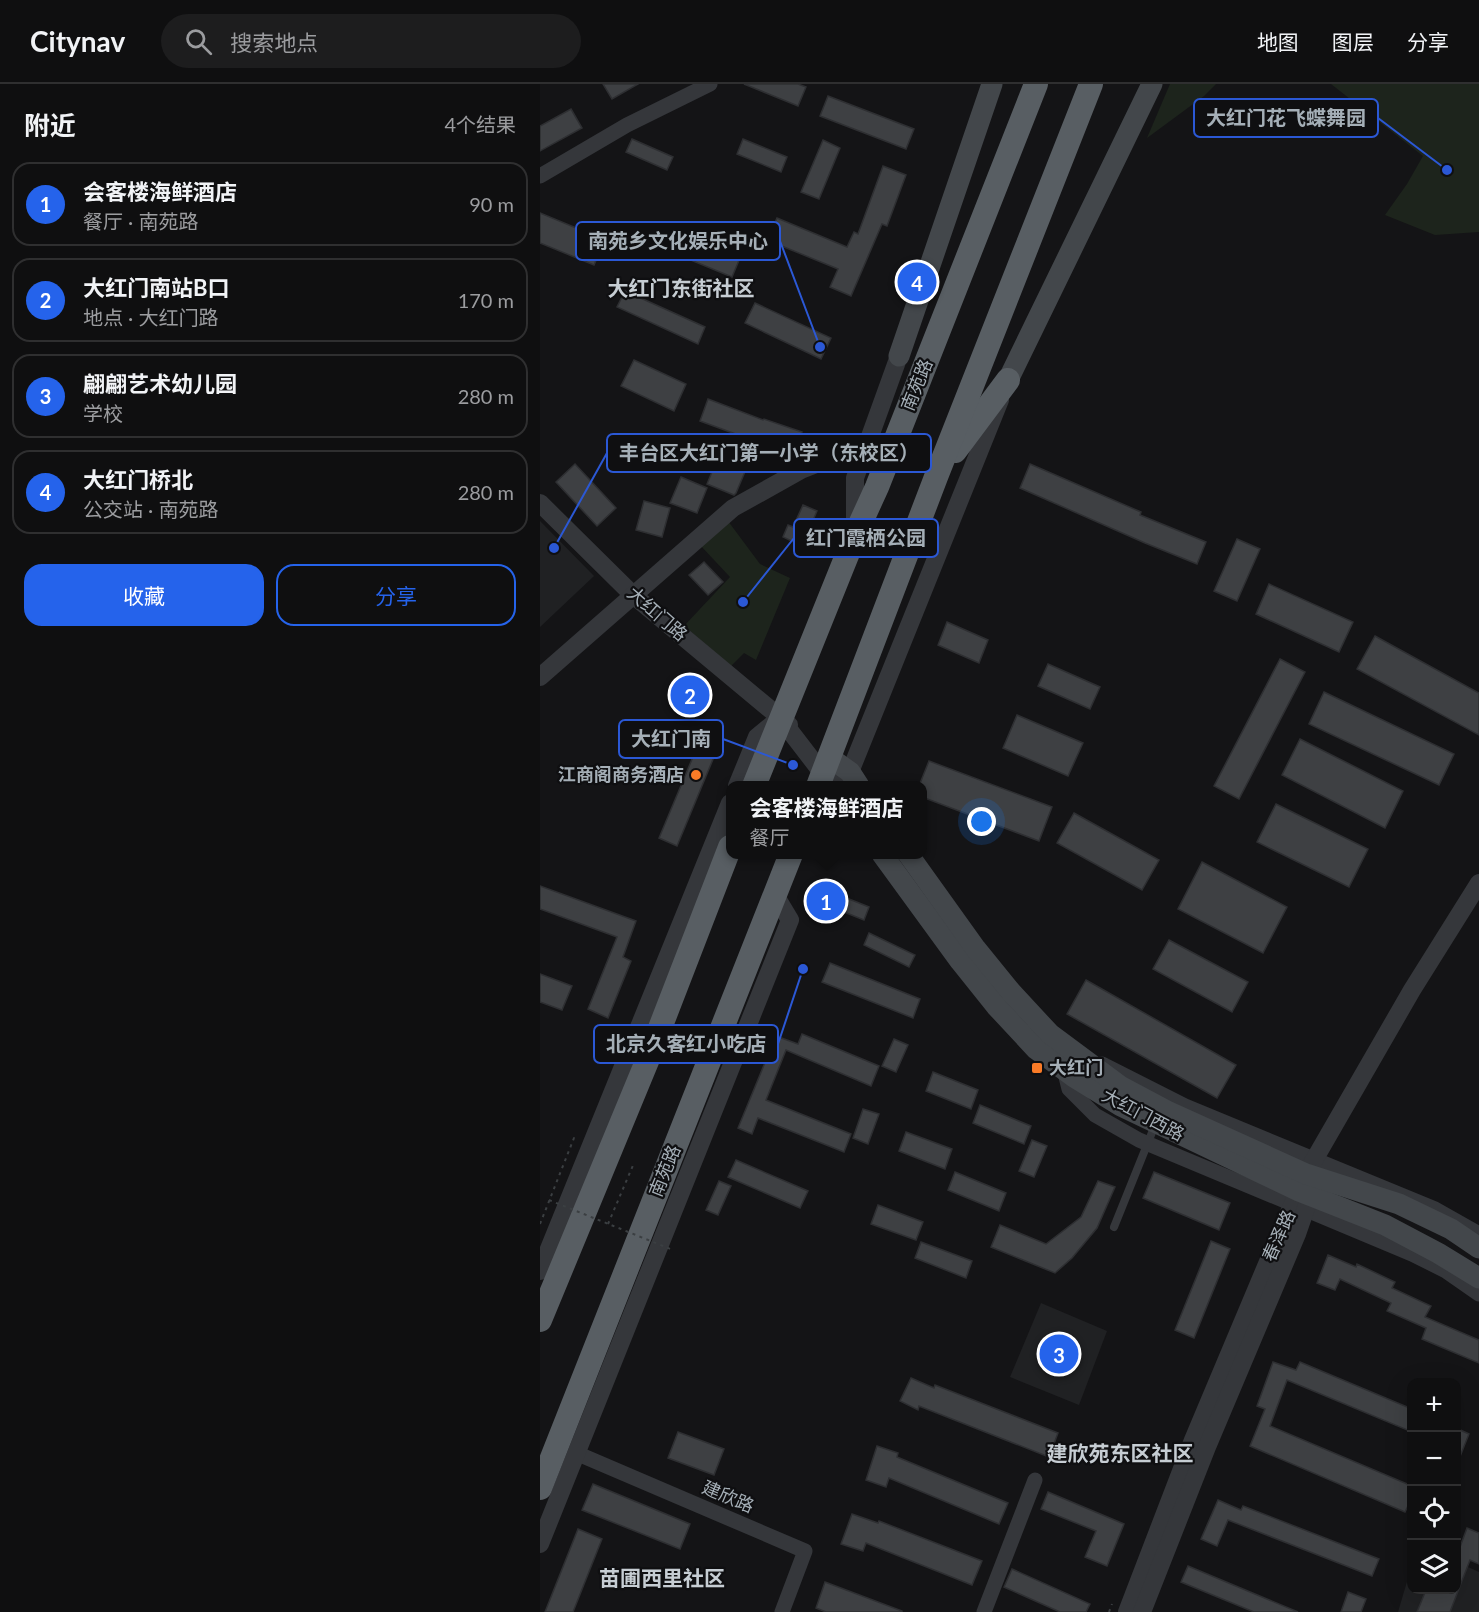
<!DOCTYPE html>
<html lang="zh">
<meta charset="utf-8">
<style>
body{margin:0;font-family:Lato,"Noto Sans SC",sans-serif;background:#1d1d1e;color:#f1f3f6}
.controls{position:absolute;right:18px;bottom:18px;display:grid;overflow:hidden;border-radius:12px;box-shadow:0 6px 24px #0002}
.controls button{width:54px;height:54px;display:grid;place-items:center;padding:0;border:0;border-bottom:2px solid #2f2f30;background:#0f0f10;color:#f1f3f6;font:30px sans-serif}
.you{position:absolute;left:442px;top:738px;width:21px;height:21px;margin:-15px;border:4px solid #fff;border-radius:50%;background:#1a73e8;box-shadow:0 0 0 9px #1a73e833}
.badge{display:grid;place-items:center;width:39px;height:39px;border-radius:50%;background:#2563eb;color:#fff;font-size:20px;font-weight:700}
.pin{position:absolute;translate:-50% -50%;border:3px solid #fff;box-shadow:0 2px 6px #0006}
.popup{position:absolute;left:186px;top:697px;width:201px;height:78px;box-sizing:border-box;display:grid;place-content:center;border-radius:12px;background:#0f0f10;filter:drop-shadow(0 2px 4px #0005);font-size:20px;white-space:nowrap;color:#9b9c9f}
.popup b{font-size:22px;color:#f1f3f6}
.popup::after{content:'';position:absolute;left:50%;top:100%;margin-left:-12px;border:12px solid transparent;border-top-color:#0f0f10}
.list{margin:0;padding:0;list-style:none}
h2{display:flex;justify-content:space-between;align-items:center;height:78px;margin:0;padding:0 24px;font-size:26px}
h2 small{font-size:20px;font-weight:400;color:#9b9c9f}
.list li{display:grid;grid-template-columns:39px 1fr auto;gap:18px;align-items:center;box-sizing:border-box;height:84px;margin:0 12px 12px;padding:0 12px;border:2px solid #2f2f30;border-radius:18px}
.list b{display:block;font-size:22px;white-space:nowrap}
.list p{margin:0;font-size:20px;white-space:nowrap;color:#9b9c9f}
.list em{font-size:20px;font-style:normal;color:#9b9c9f}
.actions{display:flex;gap:12px;padding:18px 24px}
.actions a{flex:1;padding:14px 0;border:2px solid #2563eb;border-radius:18px;text-align:center;font-size:21px;color:#2563eb}
.actions .main{background:#2563eb;color:#fff}
.icon{flex:none;width:33px;height:33px;fill:none;stroke:currentColor;stroke-width:2;stroke-linecap:round;stroke-linejoin:round}
.map{position:relative;flex:none;width:939px;height:1528px;overflow:hidden}
header{display:flex;align-items:center;gap:36px;box-sizing:border-box;height:84px;padding:0 30px;background:#0f0f10;border-bottom:2px solid #2f2f30}
header strong{font-size:28px}
nav{display:flex;gap:33px;margin-inline-start:auto;font-size:21px}
.search{width:420px;height:54px;background:#1d1d1e;display:flex;align-items:center;gap:15px;box-sizing:border-box;padding:0 21px;border-radius:33px;color:#9b9c9f;font-size:22px}
main{display:flex}
aside{flex:1;background:#0f0f10}
.map>svg:first-child{display:block}
.built{fill:#202123}
.park{fill:#1d241c}
.building{fill:#3e4043;stroke:#2e2f32;stroke-width:1.5}
.lines{fill:none;stroke-linecap:round;stroke-linejoin:round}
.path{stroke:#3b3f42;stroke-width:2;stroke-dasharray:3 4.5;stroke-linecap:butt}
.service{stroke:#35373b;stroke-width:8}
.minor{stroke:#35373b;stroke-width:15}
.tertiary{stroke:#35373b;stroke-width:18}
.secondary{stroke:#43474b;stroke-width:21}
.trunk{stroke:#585e63;stroke-width:24}
.path-bridge{stroke:#3b3f42;stroke-width:2;stroke-dasharray:3 4.5;stroke-linecap:butt}
.poi-dot{fill:#fa7b27;stroke:#0f0f11;stroke-width:2}
.labels{text-anchor:middle;stroke-width:4.5;stroke-linejoin:round;paint-order:stroke}
.street-label{font-size:18px;fill:#a5afb7;stroke:#0f0f11}
.poi-label{font-size:18px;font-weight:bold;fill:#a5afb7;stroke:#0f0f11;text-anchor:end}
.quarter-label{font-size:21px;font-weight:bold;fill:#c6cdd3;stroke:#0f0f11}
.leader{fill:none;stroke:#2b58d5;stroke-width:2}
.callout-dot{fill:#2b58d5;stroke:#0f0f11;stroke-width:2}
.callout{fill:#0f0f11;stroke:#2b58d5;stroke-width:2}
.callout-label{font-size:20px;text-anchor:middle;font-weight:bold;fill:#a5afb7}
</style>
<header>
<strong>Citynav</strong>
<div class="search"><svg class="icon" aria-label="search" viewBox="0 0 24 24"><circle cx="10" cy="10" r="6"/><path d="M15 15l6 6"/></svg>搜索地点</div>
<nav><a>地图</a><a>图层</a><a>分享</a></nav>
</header>
<main>
<aside>
<h2>附近<small>4个结果</small></h2>
<ul class="list">
<li><span class="badge">1</span><div><b>会客楼海鲜酒店</b><p>餐厅 · 南苑路</p></div><em>90 m</em></li>
<li><span class="badge">2</span><div><b>大红门南站B口</b><p>地点 · 大红门路</p></div><em>170 m</em></li>
<li><span class="badge">3</span><div><b>翩翩艺术幼儿园</b><p>学校</p></div><em>280 m</em></li>
<li><span class="badge">4</span><div><b>大红门桥北</b><p>公交站 · 南苑路</p></div><em>280 m</em></li>
</ul>
<div class="actions"><a class="main">收藏</a><a>分享</a></div>
</aside>
<div class="map">
<svg width="939" height="1528" viewBox="0 0 939 1528">
<rect width="100%" height="100%" fill="#141416"/>
<g class="built">
<path d="M0 437 54 492 0 543Z"/>
<path d="M501 1219 567 1247 539 1321 470 1293Z"/>
<path d="M917 1478 939 1488V1528H858L871 1484 872 1506H916Z"/>
</g>
<g class="park">
<path d="M630 0H676L664 12 607 54Z"/>
<path d="M791 0H939V148L895 151 845 131 867 100 883 72Z"/>
<path d="M188 437 220 480 250 494 216 576 204 569 191 582 144 542 190 493 160 461Z"/>
</g>
<g class="building">
<path d="M63 0H98L72 15Z"/>
<path d="M204 0H258L266 3 258 22Z"/>
<path d="M288 12 374 45 366 65 280 32Z"/>
<path d="M31 25 42 44 0 67V42Z"/>
<path d="M92 55 133 73 127 86 86 68Z"/>
<path d="M203 55 247 73 241 88 197 70Z"/>
<path d="M283 56 300 64 279 115 261 108Z"/>
<path d="M343 82 366 91 347 142 342 140 311 212 290 203 298 185 227 156 237 134 307 163 314 148 318 150Z"/>
<path d="M0 129 65 156 54 181 0 159Z"/>
<path d="M132 146 200 174 192 193 124 165Z"/>
<path d="M85 207 165 243 158 260 77 223Z"/>
<path d="M215 219 291 254 281 275 205 239Z"/>
<path d="M94 276 146 300 134 327 81 302Z"/>
<path d="M168 315 223 336 224 335 262 348 253 371 160 337Z"/>
<path d="M179 371 207 383 196 409 194 411 167 400Z"/>
<path d="M35 380 76 424 57 442 16 398Z"/>
<path d="M490 380 601 428 600 431 666 458 657 480 605 459 480 404Z"/>
<path d="M141 393 167 404 157 429 130 419Z"/>
<path d="M104 417 130 424 122 453 96 446Z"/>
<path d="M263 421 277 427 262 462 243 453 248 441 253 443Z"/>
<path d="M697 455 720 465 697 517 674 507Z"/>
<path d="M164 478 183 498 168 511 149 491Z"/>
<path d="M729 500 813 538 799 568 716 530Z"/>
<path d="M407 538 448 556 439 579 398 561Z"/>
<path d="M835 552 939 609V651L817 585Z"/>
<path d="M740 575 765 588 699 715 674 702Z"/>
<path d="M508 580 560 603 550 625 498 602Z"/>
<path d="M140 594 168 618 160 628 132 603Z"/>
<path d="M784 608 914 670 899 701 769 640Z"/>
<path d="M477 631 543 659 528 692 463 664Z"/>
<path d="M163 649 181 656 137 762 119 754Z"/>
<path d="M760 655 863 707 845 744 742 691Z"/>
<path d="M389 677 512 723 499 757 382 713V702H379Z"/>
<path d="M736 720 828 765 809 803 717 758Z"/>
<path d="M534 729 619 776 602 806 517 759Z"/>
<path d="M662 778 747 823 723 869 638 825Z"/>
<path d="M0 802 96 837 83 873 91 877 68 934 48 925 77 853 0 825Z"/>
<path d="M294 809 329 823 324 836 289 822Z"/>
<path d="M329 849 375 871 369 883 324 861Z"/>
<path d="M629 856 708 898 692 928 613 885Z"/>
<path d="M290 879 380 915 373 934 282 898Z"/>
<path d="M0 890 32 902 22 926 0 918Z"/>
<path d="M546 896 696 981 677 1014 527 930Z"/>
<path d="M262 950 339 982 331 1002 246 966 226 1016 311 1050 304 1068 218 1034 212 1050 198 1044 236 952 258 960Z"/>
<path d="M354 955 368 961 356 988 342 982Z"/>
<path d="M393 988 438 1006 431 1025 386 1007Z"/>
<path d="M440 1021 491 1042 484 1060 433 1039Z"/>
<path d="M323 1025 339 1030 328 1060 313 1054Z"/>
<path d="M366 1048 412 1065 405 1085 359 1067Z"/>
<path d="M492 1056 507 1062 494 1093 479 1087Z"/>
<path d="M196 1076 268 1107 260 1124 188 1093Z"/>
<path d="M415 1088 466 1109 459 1127 408 1106Z"/>
<path d="M614 1088 690 1119 679 1146 603 1114Z"/>
<path d="M179 1097 191 1102 178 1131 166 1126Z"/>
<path d="M558 1097 575 1103 557 1144 532 1174 515 1189 451 1163 460 1141 506 1160 541 1133Z"/>
<path d="M338 1121 383 1138 376 1156 331 1140Z"/>
<path d="M671 1157 690 1165 654 1254 635 1246Z"/>
<path d="M381 1158 432 1177 426 1194 375 1174Z"/>
<path d="M788 1171 816 1183 817 1180 855 1198 852 1204 891 1222 885 1233 939 1256V1279L882 1255 886 1244 847 1227 851 1219 800 1195 795 1206 777 1199Z"/>
<path d="M733 1278 756 1286 760 1278 872 1325V1348L747 1296 730 1342 872 1402V1421L869 1420 865 1428 710 1362 725 1325 717 1322Z"/>
<path d="M371 1294 394 1304 395 1301 518 1349 509 1373 379 1322 378 1326 360 1317Z"/>
<path d="M916 1344 929 1350 917 1380H916Z"/>
<path d="M138 1348 184 1365 174 1391 128 1374Z"/>
<path d="M337 1362 358 1369 357 1373 468 1419 459 1440 349 1394 346 1403 326 1396Z"/>
<path d="M53 1400 150 1440 140 1465 42 1426Z"/>
<path d="M508 1408 584 1440 567 1482 545 1473 556 1447 501 1425Z"/>
<path d="M678 1416 701 1426 703 1422 839 1475 832 1492 688 1436 677 1462 661 1455Z"/>
<path d="M312 1430 338 1439 339 1437 442 1477 432 1501 326 1459 323 1467 301 1460Z"/>
<path d="M927 1444 939 1449V1480L930 1476 910 1528H877L886 1506H916V1474Z"/>
<path d="M38 1445 62 1455 33 1528H5Z"/>
<path d="M648 1482 758 1528H714L641 1498Z"/>
<path d="M472 1485 550 1520 546 1528H520L464 1503Z"/>
<path d="M285 1498 362 1527V1528H286L276 1524Z"/>
<path d="M808 1508 826 1515 821 1528H801Z"/>
</g>
<g class="lines">
<g class="path">
<path d="M0 1140 34 1054 37 1055"/>
<path d="M68 1140 94 1079"/>
<path d="M569 1528 572 1520"/>
</g>
<path class="service" d="M574 1143 615 1041"/>
<g class="minor">
<path d="M0 92 87 41 170 0"/>
<path d="M562 980 645 1022 895 1125 939 1150"/>
<path d="M524 985 529 1005 555 1031 599 1056 872 1170 906 1187 939 1210"/>
<path d="M36 1369 265 1467 242 1528"/>
<path d="M444 1528 495 1396"/>
</g>
<g class="tertiary">
<path d="M0 419 93 511 249 641"/>
<path d="M315 446V394L359 272"/>
<path d="M0 593 193 424 263 385 327 360"/>
<path d="M240 634 283 690 310 688 460 316"/>
<path d="M197 702 217 653 240 634"/>
<path d="M0 1187 190 719"/>
<path d="M0 1460 250 836 235 811"/>
<path d="M587 1528 653 1356 743 1142 766 1090 872 906 939 799"/>
<path d="M602 1528 667 1363 757 1150 775 1098"/>
</g>
<g class="secondary">
<path d="M359 272 452 0"/>
<path d="M468 296 612 0"/>
<path d="M289 673 310 688 319 702"/>
<path d="M342 770 420 877 456 922 496 965 534 993 581 1022 759 1107 845 1141 898 1169 939 1194"/>
<path d="M368 770 436 865 471 908 510 950 580 1002 627 1027 766 1090 859 1120 911 1145 939 1164"/>
</g>
<g class="trunk">
<path d="M415 367 468 296"/>
<path d="M214 702 316 449 337 403 496 0"/>
<path d="M278 702 396 393 551 0"/>
<path d="M0 1236 110 970 190 763"/>
<path d="M0 1404 251 770"/>
</g>
<path class="path-bridge" d="M9 1116 133 1166"/>
</g>
<g class="poi-dot">
<circle cx="156" cy="691" r="6"/>
<rect x="491" y="978" width="12" height="12" rx="3"/>
</g>
<g class="labels">
<g class="street-label">
<text transform="translate(377 301) rotate(-68)" y="6">南苑路</text>
<text transform="translate(117 530) rotate(41)" y="6">大红门路</text>
<text transform="translate(603 1031) rotate(28)" y="6">大红门西路</text>
<text transform="translate(125 1087) rotate(-68)" y="6">南苑路</text>
<text transform="translate(739 1152) rotate(-66)" y="6">春泽路</text>
<text transform="translate(188 1413) rotate(23)" y="6">建欣路</text>
</g>
<g class="poi-label">
<text x="144" y="697">江商阁商务酒店</text>
<text x="509" y="990" text-anchor="start">大红门</text>
</g>
<g class="quarter-label">
<text x="141" y="212">大红门东街社区</text>
<text x="580" y="1377">建欣苑东区社区</text>
<text x="122" y="1502">苗圃西里社区</text>
</g>
</g>
<path class="leader" d="M907 86L838 34M280 263L240 157M14 464L67 369M203 518L254 454M253 681L183 655M263 885L238 960"/>
<g class="callout-dot">
<circle cx="907" cy="86" r="6"/>
<circle cx="280" cy="263" r="6"/>
<circle cx="14" cy="464" r="6"/>
<circle cx="203" cy="518" r="6"/>
<circle cx="253" cy="681" r="6"/>
<circle cx="263" cy="885" r="6"/>
</g>
<g class="callout">
<rect x="654" y="15" width="184" height="38" rx="6"/>
<rect x="36" y="138" width="204" height="38" rx="6"/>
<rect x="67" y="350" width="324" height="38" rx="6"/>
<rect x="254" y="435" width="144" height="38" rx="6"/>
<rect x="79" y="636" width="104" height="38" rx="6"/>
<rect x="54" y="941" width="184" height="38" rx="6"/>
</g>
<g class="callout-label">
<text x="746" y="41">大红门花飞蝶舞园</text>
<text x="138" y="164">南苑乡文化娱乐中心</text>
<text x="229" y="376">丰台区大红门第一小学（东校区）</text>
<text x="326" y="461">红门霞栖公园</text>
<text x="131" y="662">大红门南</text>
<text x="146" y="967">北京久客红小吃店</text>
</g>
</svg>
<div class="controls">
<button>+</button>
<button>−</button>
<button><svg class="icon" aria-label="locate" viewBox="0 0 24 24"><circle cx="12" cy="12" r="6"/><path d="M12 2v4M12 18v4M2 12h4M18 12h4"/></svg></button>
<button><svg class="icon" aria-label="layers" viewBox="0 0 24 24"><path d="M12 4l9 5-9 5-9-5zM3 14l9 5 9-5"/></svg></button>
</div>
<div class="you"></div>
<div class="pin badge" style="left:286px;top:817px">1</div>
<div class="popup"><b>会客楼海鲜酒店</b>餐厅</div>
<div class="pin badge" style="left:150px;top:611px">2</div>
<div class="pin badge" style="left:519px;top:1270px">3</div>
<div class="pin badge" style="left:377px;top:198px">4</div>
</div>
</main>
